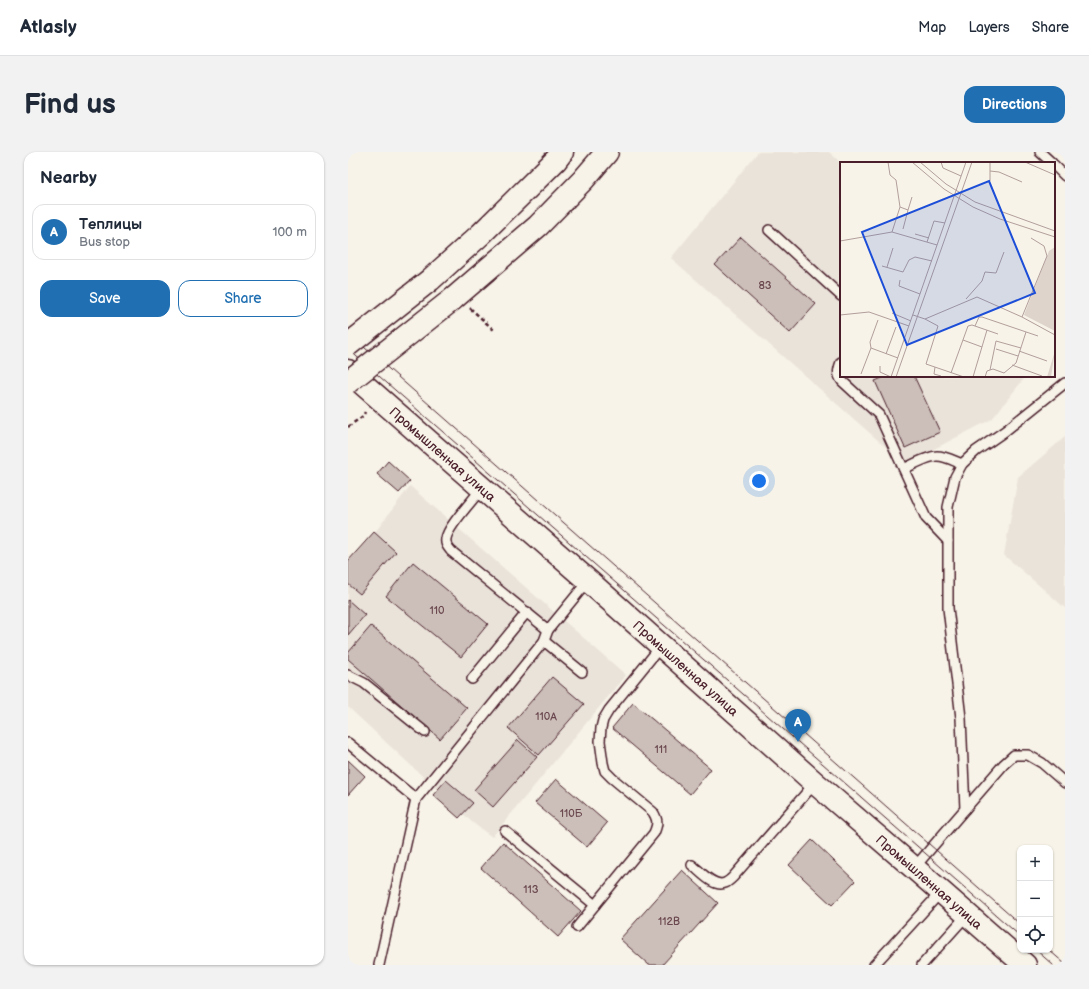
<!DOCTYPE html>
<meta charset="utf-8">
<style>
body{margin:0;font-family:"Balsamiq Sans",sans-serif;background:#f2f2f3;color:#1f2937}
.controls{position:absolute;right:12px;bottom:12px;display:grid;overflow:hidden;border-radius:8px;box-shadow:0 1px 3px #0004}
.controls button{width:36px;height:36px;display:grid;place-items:center;padding:0;border:0;border-bottom:1px solid #e0e1e3;background:#fff;color:#1f2937;font:20px sans-serif}
.you{position:absolute;left:411px;top:329px;width:14px;height:14px;margin:-10px;border:3px solid #fff;border-radius:50%;background:#1a73e8;box-shadow:0 0 0 6px #1a73e833}
.badge{display:grid;place-items:center;width:26px;height:26px;border-radius:50%;background:#1f6fb2;color:#fff;font-size:13px;font-weight:700}
.pin{position:absolute;translate:-50% -33px;filter:drop-shadow(0 1px 2px #0008)}
.pin::after{content:'';position:absolute;top:21px;width:14px;height:12px;background:inherit;clip-path:polygon(0 0,100% 0,50% 100%)}
.list{margin:0;padding:0;list-style:none}
h2{display:flex;justify-content:space-between;align-items:center;height:52px;margin:0;padding:0 16px;font-size:17px}
h2 small{font-size:13px;font-weight:400;color:#747a83}
.list li{display:grid;grid-template-columns:26px 1fr auto;gap:12px;align-items:center;box-sizing:border-box;height:56px;margin:0 8px 8px;padding:0 8px;border:1px solid #e0e1e3;border-radius:12px}
.list b{display:block;font-size:15px;white-space:nowrap}
.list p{margin:0;font-size:13px;white-space:nowrap;color:#747a83}
.list em{font-size:13px;font-style:normal;color:#747a83}
.actions{display:flex;gap:8px;padding:12px 16px}
.actions a{flex:1;padding:9px 0;border:1px solid #1f6fb2;border-radius:12px;text-align:center;font-size:14px;color:#1f6fb2}
.actions .main{background:#1f6fb2;color:#fff}
.icon{flex:none;width:22px;height:22px;fill:none;stroke:currentColor;stroke-width:2;stroke-linecap:round;stroke-linejoin:round}
.map{position:relative;flex:none;width:717px;height:813px;overflow:hidden;border-radius:12px}
header{display:flex;align-items:center;gap:24px;box-sizing:border-box;height:56px;padding:0 20px;background:#fff;border-bottom:1px solid #e0e1e3}
header strong{font-size:19px}
nav{display:flex;gap:22px;margin-inline-start:auto;font-size:14px}
.intro{display:flex;align-items:center;justify-content:space-between;box-sizing:border-box;height:96px;padding:0 24px}
h1{margin:0;font-size:28px}
.button{padding:10px 18px;border-radius:12px;background:#1f6fb2;color:#fff;font-size:14px;font-weight:700}
main{display:flex;gap:24px;padding:0 24px}
aside{flex:1;background:#fff;border-radius:12px;box-shadow:0 1px 3px #0004}
.map>svg:first-child{display:block}
.built{fill:#eae3da}
.building{fill:#ccbfb9;stroke:#4a1f2b}
.lines{fill:none;stroke-linecap:round;stroke-linejoin:round}
.service-casing{stroke:#4a1f2b;stroke-width:12}
.tertiary-casing{stroke:#4a1f2b;stroke-width:25}
.trunk-casing{stroke:#4a1f2b;stroke-width:25}
.path{stroke:#4a1f2b;stroke-width:2.5;stroke-dasharray:4 3;stroke-linecap:butt}
.service{stroke:#f7f3e8;stroke-width:9}
.tertiary{stroke:#f7f3e8;stroke-width:22}
.trunk{stroke:#f7f3e8;stroke-width:22}
.tram{stroke:#4a1f2b;stroke-width:1}
.trunk-bridge-casing{stroke:#4a1f2b;stroke-width:25;stroke-linecap:butt}
.trunk-bridge{stroke:#f7f3e8;stroke-width:22}
.labels{text-anchor:middle;stroke-width:4;stroke-linejoin:round;paint-order:stroke}
.number-label{font-size:11px;fill:#6a474e}
.street-label{font-size:13px;fill:#4a1f2b;stroke:#f7f3e8}
.inset-road{fill:none;stroke:#b29e9c;stroke-width:1}
.view{fill:#1d4ed8;fill-opacity:0.15;stroke:#1d4ed8;stroke-width:2}
.inset-edge{fill:none;stroke:#4a1f2b;stroke-width:2}
</style>
<header>
<strong>Atlasly</strong>
<nav><a>Map</a><a>Layers</a><a>Share</a></nav>
</header>
<div class="intro"><h1>Find us</h1><a class="button">Directions</a></div>
<main>
<aside>
<h2>Nearby<small></small></h2>
<ul class="list">
<li><span class="badge">A</span><div><b>Теплицы</b><p>Bus stop</p></div><em>100 m</em></li>
</ul>
<div class="actions"><a class="main">Save</a><a>Share</a></div>
</aside>
<div class="map">
<svg width="717" height="813" viewBox="0 0 717 813">
<rect width="100%" height="100%" fill="#f7f3e8"/>
<filter id="ink" filterUnits="userSpaceOnUse"><feTurbulence type="fractalNoise" baseFrequency=".025" numOctaves="2"/><feDisplacementMap in="SourceGraphic" scale="8" xChannelSelector="R" yChannelSelector="G"/><feConvolveMatrix kernelMatrix="1 2 1 2 8 2 1 2 1" color-interpolation-filters="sRGB"/></filter>
<g filter="url(#ink)">
<g class="built">
<path d="M410 0H481L493 11V224H678L644 267 557 312 323 106Z"/>
<path d="M717 285V456L656 403 670 325Z"/>
<path d="M62 334 278 523 144 685 125 671 0 555V416Z"/>
</g>
<g class="building">
<path d="M393 85 468 152 442 181 367 113Z"/>
<path d="M539 224H566L592 280 557 296 527 229Z"/>
<path d="M40 309 62 329 51 341 29 322Z"/>
<path d="M26 380 48 400 12 442 0 432V409Z"/>
<path d="M65 410 140 472 113 505 38 444Z"/>
<path d="M0 448 17 463 0 483Z"/>
<path d="M23 474 119 556 92 587 0 507V501Z"/>
<path d="M204 525 236 552 191 603 160 576Z"/>
<path d="M285 551 363 617 342 642 264 576Z"/>
<path d="M170 588 189 605 145 655 126 638Z"/>
<path d="M0 608 17 624 0 643Z"/>
<path d="M208 627 259 671 239 695 187 651Z"/>
<path d="M98 628 125 651 111 666 85 643Z"/>
<path d="M464 688 507 729 484 753 441 713Z"/>
<path d="M155 690 233 759 210 785 133 716Z"/>
<path d="M334 718 370 751 314 813H301L272 787Z"/>
</g>
<g class="lines">
<defs>
<g id="service">
<path d="M692 0 704 11"/>
<path d="M706 13 717 24"/>
<path d="M421 78 493 144"/>
<path d="M493 210C490 218 489 222 494 229L531 263 578 366 600 389"/>
<path d="M556 317C564 313 580 304 589 304 598 304 606 309 614 312"/>
<path d="M134 336C126 347 99 375 98 387 97 392 100 395 103 399L200 478"/>
<path d="M196 489 234 520"/>
<path d="M0 523 16 531 77 580"/>
<path d="M124 527 179 460"/>
<path d="M0 591 68 647 196 489 200 478 240 429"/>
<path d="M617 657 656 612 666 603H680L694 611 717 631"/>
<path d="M157 679 247 753"/>
<path d="M344 713C352 719 366 736 377 731 380 730 383 727 385 725L467 631"/>
<path d="M566 716 617 657 613 566 600 456V355L607 325 614 312 628 299 657 279 717 231"/>
<path d="M229 775 306 681C310 672 310 668 305 660L264 626 257 619 255 611 252 589 253 576 255 568 261 558 313 494"/>
<path d="M31 813 68 647"/>
<path d="M526 813 593 740"/>
<path d="M574 813 619 763"/>
</g>
<g id="tertiary">
<path id="s1" d="M0 219 245 433 467 631 566 716 677 813"/>
</g>
<g id="trunk">
<path d="M82 128 133 82 208 8 214 0"/>
<path d="M105 147 190 74 235 28 259 0"/>
</g>
</defs>
<use href="#service" class="service-casing"/>
<use href="#tertiary" class="tertiary-casing"/>
<use href="#trunk" class="trunk-casing"/>
<g class="path">
<path d="M122 156 147 179"/>
<path d="M0 275 15 264 17 260"/>
</g>
<use href="#service" class="service"/>
<use href="#tertiary" class="tertiary"/>
<use href="#trunk" class="trunk"/>
<g class="tram">
<path d="M0 181 672 772"/>
<path d="M0 197 672 784"/>
<path d="M688 798 705 813"/>
<path d="M701 798 717 812"/>
</g>
<defs>
<g id="trunk-bridge">
<path d="M0 193 82 128"/>
<path d="M0 230 105 147"/>
</g>
</defs>
<use href="#trunk-bridge" class="trunk-bridge-casing"/>
<use href="#trunk-bridge" class="trunk-bridge"/>
</g>
</g>
<g class="labels">
<g class="number-label">
<text x="417" y="137">83</text>
<text x="89" y="462">110</text>
<text x="198" y="568">110А</text>
<text x="313" y="601">111</text>
<text x="223" y="665">110Б</text>
<text x="183" y="741">113</text>
<text x="321" y="773">112В</text>
</g>
<g class="street-label">
<text dy="5" stroke="none"><textPath href="#s1" startOffset="126">Промышленная улица</textPath></text>
<text dy="5" stroke="none"><textPath href="#s1" startOffset="450">Промышленная улица</textPath></text>
<text dy="5" stroke="none"><textPath href="#s1" startOffset="774">Промышленная улица</textPath></text>
</g>
</g>
<g transform="translate(492 10)">
<rect width="215" height="215" fill="#f7f3e8"/>
<path d="M215 85V169L184 153 209 89ZM215 189 211 215H207Z" fill="#ded4cc"/>
<path class="inset-road" d="M48 0 50 13 56 18 60 45 52 70 97 83M72 0 104 27 133 45 160 57 215 75M80 0 106 22 135 40 215 69M101 0 103 6 121 14M185 0 215 13M150 9 159 10 182 20M150 19V0M60 45 68 48 72 35M63 67 68 48M75 72 89 76M0 79 52 70M87 80 94 59 105 61M42 104 63 110 69 98 75 95 92 99M47 105 53 86M60 118 59 124 80 132M126 137 142 119 145 110 156 111 164 90M52 151 71 159M0 153 29 150 69 164M73 153 85 157 137 135 182 155 207 94 204 84 191 76M182 155 215 173M85 157 98 164 86 202 124 215M38 158 30 180 31 186 58 196M135 164 139 155H142L198 174M123 178 142 185M156 187 178 194M179 189 207 199M46 192 56 165M172 203 202 214M40 204V210L51 215M95 205 94 212 101 214M150 208 156 179 181 186M111 211 128 164 132 163 158 172M21 212 31 186M51 215 126 0M56 215 132 0M133 215 147 168M145 215 147 209 153 207 164 211 176 201 186 170"/>
<path class="view" d="M149 19 195 131 67 183 22 70Z"/>
<rect width="215" height="215" class="inset-edge"/>
</g>
</svg>
<div class="controls">
<button>+</button>
<button>−</button>
<button><svg class="icon" aria-label="locate" viewBox="0 0 24 24"><circle cx="12" cy="12" r="6"/><path d="M12 2v4M12 18v4M2 12h4M18 12h4"/></svg></button>
</div>
<div class="you"></div>
<div class="pin badge" style="left:450px;top:590px">A</div>
</div>
</main>
